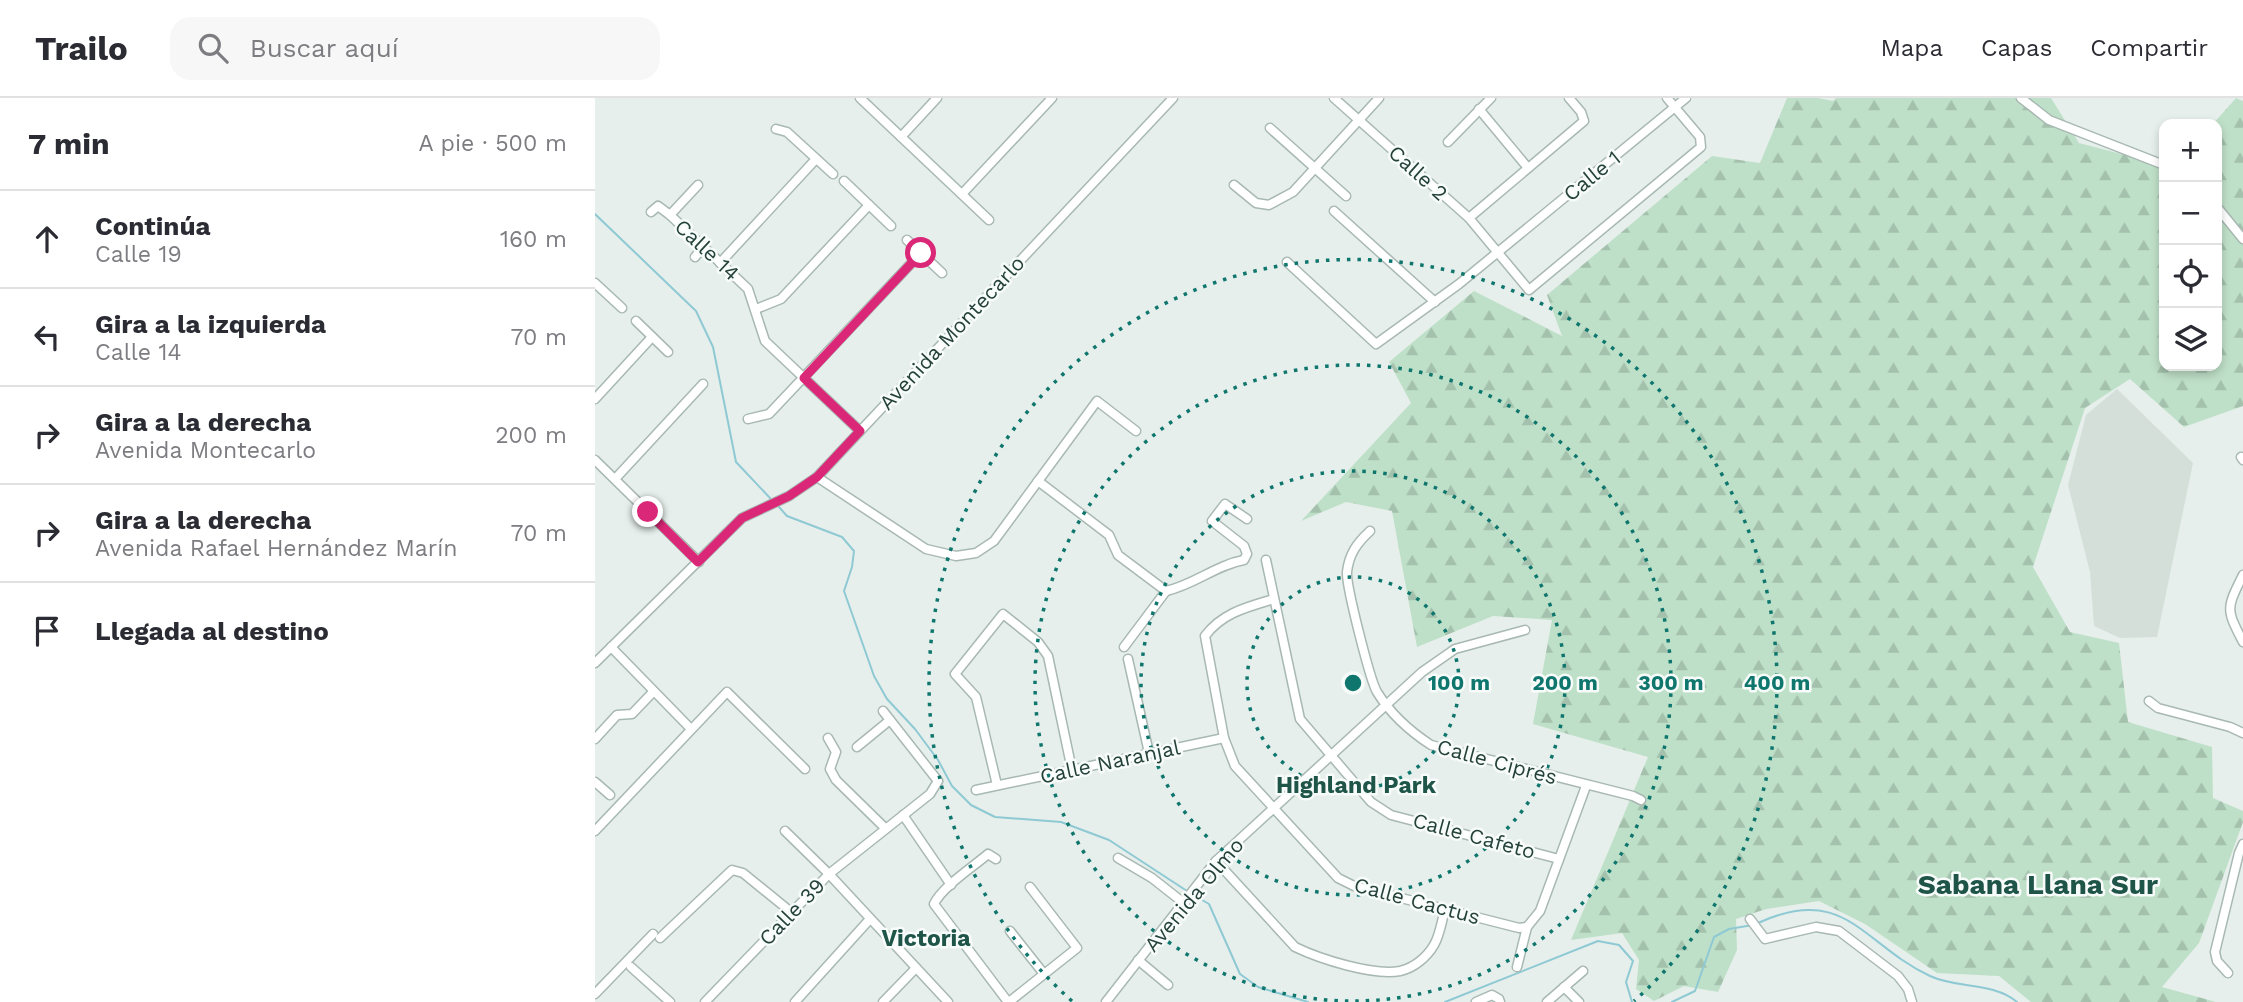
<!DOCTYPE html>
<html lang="es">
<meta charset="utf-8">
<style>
body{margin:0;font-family:"Work Sans",sans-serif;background:#f7f7f7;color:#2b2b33}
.controls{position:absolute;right:21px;top:21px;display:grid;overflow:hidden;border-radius:14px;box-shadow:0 4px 10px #0003}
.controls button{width:63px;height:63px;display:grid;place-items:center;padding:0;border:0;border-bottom:2px solid #e1e1e2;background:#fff;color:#2b2b33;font:35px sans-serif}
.stop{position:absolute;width:21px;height:21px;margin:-16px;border:5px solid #db2777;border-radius:50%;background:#fff}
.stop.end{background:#db2777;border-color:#fff;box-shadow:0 2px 7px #0008}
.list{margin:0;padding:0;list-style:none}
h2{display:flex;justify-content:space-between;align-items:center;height:91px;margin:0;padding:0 28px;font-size:30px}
h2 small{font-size:23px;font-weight:400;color:#7c7c81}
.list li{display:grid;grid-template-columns:46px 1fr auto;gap:21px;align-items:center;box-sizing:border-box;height:98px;padding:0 28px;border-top:2px solid #e1e1e2}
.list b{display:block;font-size:26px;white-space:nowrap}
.list p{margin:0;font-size:23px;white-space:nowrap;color:#7c7c81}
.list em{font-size:23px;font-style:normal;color:#7c7c81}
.icon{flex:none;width:38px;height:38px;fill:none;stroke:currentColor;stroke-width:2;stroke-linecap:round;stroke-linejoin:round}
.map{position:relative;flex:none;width:1648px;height:904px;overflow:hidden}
header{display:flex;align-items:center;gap:42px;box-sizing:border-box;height:98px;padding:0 35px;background:#fff;border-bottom:2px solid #e1e1e2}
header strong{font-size:33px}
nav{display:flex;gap:38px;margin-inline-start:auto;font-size:24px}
.search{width:490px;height:63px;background:#f7f7f7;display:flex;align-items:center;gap:18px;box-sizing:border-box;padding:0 24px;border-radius:21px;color:#7c7c81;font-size:26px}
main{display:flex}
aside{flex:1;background:#fff}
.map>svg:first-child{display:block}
.built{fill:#d4dfda}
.forest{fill:url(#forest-firs)}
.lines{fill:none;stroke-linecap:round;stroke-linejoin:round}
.stream{stroke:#8ec9d4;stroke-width:2}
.minor-casing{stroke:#a8b8b2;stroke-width:11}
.minor{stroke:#fff;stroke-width:8}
.route{stroke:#db2777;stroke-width:9}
.ring{fill:none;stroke:#0f766e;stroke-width:3.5;stroke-dasharray:3.5 7}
.labels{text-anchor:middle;stroke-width:5;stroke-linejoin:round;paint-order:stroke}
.street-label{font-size:21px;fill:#24423a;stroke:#f7fbf9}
.neighbourhood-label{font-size:23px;font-weight:bold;fill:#1f5548;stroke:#f7fbf9}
.district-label{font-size:28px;font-weight:bold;fill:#1f5548;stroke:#f7fbf9}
.centre{fill:#0f766e;stroke:#f7fbf9;stroke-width:3.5}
.ring-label{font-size:21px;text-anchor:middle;font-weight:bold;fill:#0f766e;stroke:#f7fbf9;stroke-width:5;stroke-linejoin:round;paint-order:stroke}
</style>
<header>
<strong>Trailo</strong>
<div class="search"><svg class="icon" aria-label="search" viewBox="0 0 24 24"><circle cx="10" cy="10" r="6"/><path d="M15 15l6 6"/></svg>Buscar aquí</div>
<nav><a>Mapa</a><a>Capas</a><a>Compartir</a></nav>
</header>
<main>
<aside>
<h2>7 min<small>A pie · 500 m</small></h2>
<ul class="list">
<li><svg class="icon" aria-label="ahead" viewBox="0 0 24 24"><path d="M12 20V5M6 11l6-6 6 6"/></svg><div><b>Continúa</b><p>Calle 19</p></div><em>160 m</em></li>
<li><svg class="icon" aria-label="left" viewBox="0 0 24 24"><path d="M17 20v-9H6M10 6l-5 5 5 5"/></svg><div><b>Gira a la izquierda</b><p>Calle 14</p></div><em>70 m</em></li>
<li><svg class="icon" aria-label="right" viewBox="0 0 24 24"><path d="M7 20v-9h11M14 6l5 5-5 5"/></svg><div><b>Gira a la derecha</b><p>Avenida Montecarlo</p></div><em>200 m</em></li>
<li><svg class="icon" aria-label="right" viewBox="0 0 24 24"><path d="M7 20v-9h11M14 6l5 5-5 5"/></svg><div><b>Gira a la derecha</b><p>Avenida Rafael Hernández Marín</p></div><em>70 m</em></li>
<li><svg class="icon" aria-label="arrive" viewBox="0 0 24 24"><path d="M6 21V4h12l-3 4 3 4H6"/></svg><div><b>Llegada al destino</b></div></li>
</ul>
</aside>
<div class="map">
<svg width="1648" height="904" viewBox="0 0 1648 904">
<defs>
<pattern id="forest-firs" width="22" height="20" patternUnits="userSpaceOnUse" patternTransform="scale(1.75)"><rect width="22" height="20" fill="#bfe0c8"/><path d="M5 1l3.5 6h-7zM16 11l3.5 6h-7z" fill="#a4c1ad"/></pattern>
</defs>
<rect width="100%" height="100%" fill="#e6efeb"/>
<path class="built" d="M1522 291 1598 365 1562 539 1525 540 1499 528 1495 474 1473 387 1491 317Z"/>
<path class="forest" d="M1192 0H1223L1238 3 1241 0H1456L1484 45 1569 67V268H1622V26H1618L1641 0 1648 3V308L1589 329 1535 281 1490 310 1438 469 1475 534 1524 545 1533 624 1617 649 1618 700 1648 713V724L1604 845 1567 889 1621 904H1436L1404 878 1342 875 1270 826 1224 803 1171 811 1141 821 1142 852 1123 894 1089 888 1059 903 1041 891 1044 862 1027 835 976 842 1053 659 938 626 957 522 898 518 822 549 797 413 751 404 706 423 816 305 794 264 879 193 967 238 952 197 1117 58 1165 65Z"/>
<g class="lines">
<g class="stream">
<path d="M0 116 101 213 118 249 141 364 175 400"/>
<path d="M184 409 192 418 247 439 259 453 257 469 249 493 279 578 292 601 320 631 343 662 357 688 376 707 400 719 466 724 514 742 592 793"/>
<path d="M602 799 614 806 645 876 663 889 713 904"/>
<path d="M1163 825C1250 785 1267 846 1335 878 1363 891 1398 884 1422 904"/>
<path d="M850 904 1003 843 1024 847 1038 863 1031 884 1037 904"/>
<path d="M1077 904 1100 893 1119 839 1134 831 1158 827"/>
</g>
<defs>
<g id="minor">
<path d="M265 0 394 122"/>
<path d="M739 0 874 120 934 192 1106 49 1105 39 1072 0"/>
<path d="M1426 0 1454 22 1569 67"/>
<path d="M884 11 933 70"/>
<path d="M675 30 751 98"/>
<path d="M181 31 192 34 238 76"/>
<path d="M306 39 342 0"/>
<path d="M853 44 896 0"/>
<path d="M249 83 296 128"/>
<path d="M639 87 661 105 674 107 698 94 784 0"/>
<path d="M367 96 457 0"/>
<path d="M1622 109 1648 141"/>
<path d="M739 113 840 204"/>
<path d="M56 114 63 108 75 117 153 191 170 243 265 333"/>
<path d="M75 117 103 87"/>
<path d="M874 120 989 23 986 14 974 0"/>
<path d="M312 142 347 175"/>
<path d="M100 159 108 149"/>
<path d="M692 164 781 246 864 186 1091 0"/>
<path d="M125 165 221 61"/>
<path d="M0 185 27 210"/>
<path d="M161 211 186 201 274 107"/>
<path d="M41 223 73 254"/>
<path d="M0 301 57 239"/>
<path d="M153 321 174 316 326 155"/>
<path d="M1646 359 1648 362"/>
<path d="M0 362 104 464"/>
<path d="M222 379 331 451 361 458 381 455 399 443 502 303 541 333"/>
<path d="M20 381 108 286"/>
<path d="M443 383 514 437 523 457 571 493C599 487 621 467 649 462L652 456 649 448 617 423 630 406 652 421"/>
<path d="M775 433C762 445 754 456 752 474 751 488 775 582 782 594 795 615 816 634 836 647L1038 698 1046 702"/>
<path d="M671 462 705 621 776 704 796 717 964 761"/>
<path d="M1648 477C1631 511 1631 511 1648 544"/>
<path d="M679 501C652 509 627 515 610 538L629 640 640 668 743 780 759 788 924 830 932 829"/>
<path d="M16 549 96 631"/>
<path d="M529 549 571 493"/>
<path d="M533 561 554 655"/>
<path d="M0 565 147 420 194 398 222 379 578 0"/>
<path d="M1554 603 1563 610 1635 629 1648 635"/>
<path d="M233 640 241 654 235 671 241 682 290 730"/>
<path d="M0 641 22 617 37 616 58 594"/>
<path d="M262 649 295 622"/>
<path d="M0 684 15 697"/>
<path d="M402 687 381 599 360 576 408 516 443 544 453 558 477 672"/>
<path d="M381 692 629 640"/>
<path d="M308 717 356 787"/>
<path d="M0 733 132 594 210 671"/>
<path d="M190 733 234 776 353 904"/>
<path d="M523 760 557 780 590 806"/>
<path d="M401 761 393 756C378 769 347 789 339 806L413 904"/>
<path d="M621 763 700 849C725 861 778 878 805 873 819 870 832 859 839 847 845 837 847 822 850 811"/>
<path d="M1155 821 1170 841 1221 829 1244 833 1303 878 1313 891 1317 904"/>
<path d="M415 833 449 876"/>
<path d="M65 840 137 772 148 775 196 814"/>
<path d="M543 862 573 887"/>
<path d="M36 869 75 904"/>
<path d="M922 869 932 829 945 813 991 688"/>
<path d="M1633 875 1622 863 1620 854 1644 755 1648 746"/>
<path d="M969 889 984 904"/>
<path d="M0 896 58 836"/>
<path d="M110 904 234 776 335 696 343 683 288 613"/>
<path d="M200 904 275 821"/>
<path d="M288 904 321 870"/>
<path d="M414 904 482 850 435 789"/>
<path d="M511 904 621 763 827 574 860 551 930 532"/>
<path d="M881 904 897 897 904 901 905 904"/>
<path d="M952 904 988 873"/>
</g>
</defs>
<use href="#minor" class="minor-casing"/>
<use href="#minor" class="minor"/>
</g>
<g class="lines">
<path class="route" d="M53 414 103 464 147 420 194 398 222 379 265 333 209 280 326 155"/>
</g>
<g class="ring">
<circle cx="758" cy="585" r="106"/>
<circle cx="758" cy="585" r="212"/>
<circle cx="758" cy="585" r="318"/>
<path d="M477 903A424 424 0 1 1 1039 903"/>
</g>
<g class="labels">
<g class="street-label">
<text transform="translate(823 75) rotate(42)" y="7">Calle 2</text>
<text transform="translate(997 78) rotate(-39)" y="7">Calle 1</text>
<text transform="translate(112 152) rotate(43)" y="7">Calle 14</text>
<text transform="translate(357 235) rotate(-47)" y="7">Avenida Montecarlo</text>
<text transform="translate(515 664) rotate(-12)" y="7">Calle Naranjal</text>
<text transform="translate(902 664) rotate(15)" y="7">Calle Ciprés</text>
<text transform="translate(879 738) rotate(15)" y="7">Calle Cafeto</text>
<text transform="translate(599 797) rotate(-50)" y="7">Avenida Olmo</text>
<text transform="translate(822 803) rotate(15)" y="7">Calle Cactus</text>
<text transform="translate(197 814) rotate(-46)" y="7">Calle 39</text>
</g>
<g class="neighbourhood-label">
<text x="761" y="695">Highland Park</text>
<text x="331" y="848">Victoria</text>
</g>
<g class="district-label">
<text x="1443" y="796">Sabana Llana Sur</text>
</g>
</g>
<circle cx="758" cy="585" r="10" class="centre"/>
<g class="ring-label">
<text x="864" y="592">100 m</text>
<text x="970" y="592">200 m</text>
<text x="1076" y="592">300 m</text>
<text x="1182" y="592">400 m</text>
</g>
</svg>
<div class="controls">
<button>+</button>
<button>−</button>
<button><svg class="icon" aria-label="locate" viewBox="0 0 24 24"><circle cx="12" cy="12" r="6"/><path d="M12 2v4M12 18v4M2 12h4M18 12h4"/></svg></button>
<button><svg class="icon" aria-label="layers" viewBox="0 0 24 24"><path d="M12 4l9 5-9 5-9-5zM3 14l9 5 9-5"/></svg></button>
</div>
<div class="stop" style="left:326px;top:155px"></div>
<div class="stop end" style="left:53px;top:414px"></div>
</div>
</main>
